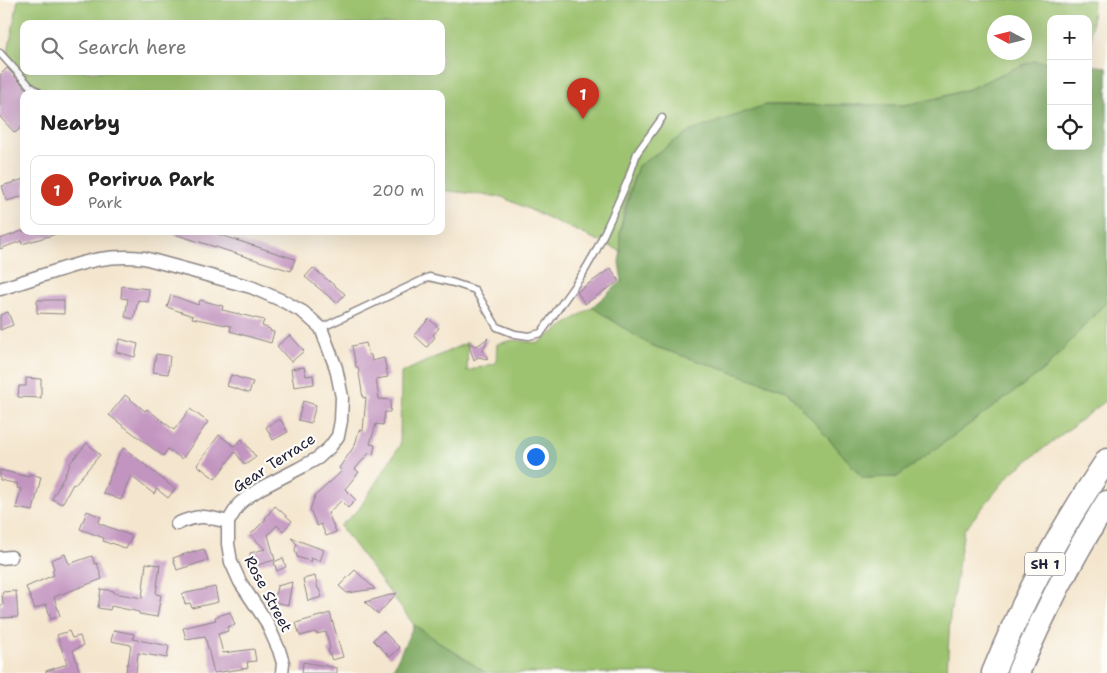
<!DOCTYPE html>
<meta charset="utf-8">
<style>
body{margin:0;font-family:"Shantell Sans",sans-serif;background:#f6f6f6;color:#222}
.controls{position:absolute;right:15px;top:15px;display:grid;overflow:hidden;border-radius:10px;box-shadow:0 5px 20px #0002}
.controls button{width:45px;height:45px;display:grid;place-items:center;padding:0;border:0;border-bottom:1px solid #e0e0e0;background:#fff;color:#222;font:25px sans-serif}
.compass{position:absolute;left:987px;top:15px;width:45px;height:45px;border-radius:50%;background:#fff;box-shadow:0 5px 20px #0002;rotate:277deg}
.you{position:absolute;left:535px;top:456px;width:18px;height:18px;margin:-12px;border:4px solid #fff;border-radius:50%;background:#1a73e8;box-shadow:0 0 0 8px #1a73e833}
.badge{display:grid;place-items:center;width:32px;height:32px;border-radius:50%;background:#c8321e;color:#fff;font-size:16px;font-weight:700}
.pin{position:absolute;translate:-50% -41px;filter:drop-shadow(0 1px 2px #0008)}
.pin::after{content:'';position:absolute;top:26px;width:18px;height:15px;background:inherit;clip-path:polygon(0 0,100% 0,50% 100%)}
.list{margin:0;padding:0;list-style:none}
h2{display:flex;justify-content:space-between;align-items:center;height:65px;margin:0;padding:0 20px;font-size:21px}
h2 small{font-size:16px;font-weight:400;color:#767676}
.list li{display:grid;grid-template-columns:32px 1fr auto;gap:15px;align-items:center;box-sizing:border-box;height:70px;margin:0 10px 10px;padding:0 10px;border:1px solid #e0e0e0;border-radius:10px}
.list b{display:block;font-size:19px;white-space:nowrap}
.list p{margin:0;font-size:16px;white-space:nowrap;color:#767676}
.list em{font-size:16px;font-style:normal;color:#767676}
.icon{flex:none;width:28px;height:28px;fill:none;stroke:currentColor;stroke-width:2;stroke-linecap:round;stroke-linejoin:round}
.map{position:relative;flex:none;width:1107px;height:673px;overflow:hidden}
.search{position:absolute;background:#fff;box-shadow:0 5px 20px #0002;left:20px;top:20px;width:425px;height:55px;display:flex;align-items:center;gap:12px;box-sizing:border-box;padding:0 18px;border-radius:10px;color:#767676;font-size:19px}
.panel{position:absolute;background:#fff;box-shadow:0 5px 20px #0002;left:20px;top:90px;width:425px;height:145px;border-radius:10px}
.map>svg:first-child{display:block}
.green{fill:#9dc36f;stroke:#607255;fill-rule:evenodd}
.forest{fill:#7ea962;stroke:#50664e}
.building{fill:#c294c0}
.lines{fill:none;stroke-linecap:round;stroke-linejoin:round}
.service-casing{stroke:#8b8484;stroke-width:9}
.minor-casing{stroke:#8b8484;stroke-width:15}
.motorway-casing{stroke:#8b8484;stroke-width:25}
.service{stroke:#fff;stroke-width:6}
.minor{stroke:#fff;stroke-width:12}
.motorway{stroke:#fff;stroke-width:22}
.labels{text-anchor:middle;stroke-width:4.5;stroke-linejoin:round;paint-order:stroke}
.shield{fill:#fdfcf7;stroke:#646373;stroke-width:1}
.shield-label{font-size:14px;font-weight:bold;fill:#22223b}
.street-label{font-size:15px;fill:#22223b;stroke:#fdfcf7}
</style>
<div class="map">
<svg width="1107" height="673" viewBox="0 0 1107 673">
<rect width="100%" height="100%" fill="#fdfcf7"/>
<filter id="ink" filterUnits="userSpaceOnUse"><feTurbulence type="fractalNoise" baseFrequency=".02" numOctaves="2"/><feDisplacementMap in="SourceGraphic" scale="10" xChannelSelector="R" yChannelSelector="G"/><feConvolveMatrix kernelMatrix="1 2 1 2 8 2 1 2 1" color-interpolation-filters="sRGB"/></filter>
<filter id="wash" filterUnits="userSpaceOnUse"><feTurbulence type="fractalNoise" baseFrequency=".0096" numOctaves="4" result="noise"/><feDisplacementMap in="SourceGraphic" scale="20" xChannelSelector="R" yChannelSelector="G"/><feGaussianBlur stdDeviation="1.12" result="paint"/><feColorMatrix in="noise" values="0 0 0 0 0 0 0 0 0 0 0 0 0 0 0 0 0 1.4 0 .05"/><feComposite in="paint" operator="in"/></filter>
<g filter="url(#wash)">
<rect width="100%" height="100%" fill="#f4e6ce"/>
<g class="green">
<path d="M18 0H1093L1090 65H1088V19H1051V62L1034 61 1013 69 969 89 938 98 905 105H765L638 166C631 186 621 214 620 235 620 240 621 246 621 251L502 197 441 190V94H40L7 58ZM994 22H1024V52H994ZM24 24H441V71H24Z"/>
<path d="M1107 301V400L1010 474 964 530 950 616 947 673H486L414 625 340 526 359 509 400 445 401 373 468 342 467 371 496 363 497 344 514 340 538 343 592 307 650 345 786 390 863 478 897 477 1045 369Z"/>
</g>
<g class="forest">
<path d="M1034 61 1051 62V146H1088V65L1107 67V301L1045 369 897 477 863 478 786 390 650 345 592 307 622 281 619 262 621 251 620 235 624 216 633 181 638 166 688 132 765 105H905L938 98 969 89 1013 69Z"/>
<path d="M414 625 486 673H391Z"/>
</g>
<g id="blocks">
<g class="building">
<path d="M7 68 31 94H24V125L15 133 0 117V75Z"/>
<path d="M24 179V196L7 201 2 186Z"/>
<path d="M22 231H56V234L22 244 21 241 0 249V239Z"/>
<path d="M172 231H208L295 259 291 271 171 233Z"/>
<path d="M313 268 345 294 337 303 305 277Z"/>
<path d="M611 268 619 281 585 304 577 292Z"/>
<path d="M122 286 149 289 148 302 138 300 134 319 125 317 128 299 121 298Z"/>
<path d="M171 295 198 305 200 300 223 306 222 310 264 320 262 326 270 329V331L274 332 271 343 230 331 231 326 192 318 193 316 167 307Z"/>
<path d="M37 300H64V314L37 313Z"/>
<path d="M8 312 13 325 0 330V315Z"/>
<path d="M429 319 439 328 433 335 435 337 427 347 414 335Z"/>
<path d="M290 335 304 351 291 362 277 346Z"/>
<path d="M488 338 483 350 488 359 478 357 474 360 468 343 477 346Z"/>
<path d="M120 339 138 344 135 357 116 352Z"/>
<path d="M366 343 369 355H371L372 361 384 358 388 377 376 379 379 399 391 400 390 412H385L383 425 376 424 370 444 375 445 373 455 369 453 355 469 359 472 345 489 356 500 348 508 341 501 328 513 336 532 326 536 321 524 317 526 310 510 315 496 342 471 339 468 355 445 359 430 363 431 366 397 363 398 358 367H356L352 346Z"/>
<path d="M156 354 170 356 168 374 153 372Z"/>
<path d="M304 367 306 376 313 375 314 384 294 387 291 369Z"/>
<path d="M231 375 253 382 249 393 227 386Z"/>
<path d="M26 378 41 379V398L18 397 19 386H26Z"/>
<path d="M125 395 145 411 147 409 174 430 190 409 208 422 182 459 168 449 163 456 109 415Z"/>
<path d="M303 401 316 405 311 423 298 420Z"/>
<path d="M278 420H281L288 432 273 440 266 427Z"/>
<path d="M219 435 234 446 242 439 256 457 245 465 235 452 215 479 197 465Z"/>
<path d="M87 443 100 455 74 485 73 484 62 504 52 499 70 465 69 464Z"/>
<path d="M124 448 175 489 168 498 157 489 154 494 131 476 121 500 103 493 119 454Z"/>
<path d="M0 470 29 477 30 474 41 477 33 511 16 508 21 489 17 488 18 484 0 480Z"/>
<path d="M275 506 292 521 283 531 277 525 268 535 275 560 253 566 250 553 265 549 250 535 266 519 265 518Z"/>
<path d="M87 511 101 517 98 523 132 536 126 549 112 543 111 544 103 541 104 538 80 529Z"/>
<path d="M291 538 324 550 320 561 310 558 312 562 297 557 295 549 297 544Z"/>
<path d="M204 549 208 560 177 570 173 558 194 551V552Z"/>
<path d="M65 554 69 564 92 556 95 564 97 563 102 579 54 597 60 616 51 619 46 604 35 609 26 587 54 575 52 570 54 569 51 560Z"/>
<path d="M283 558 286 567 277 571 274 562Z"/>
<path d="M146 563 160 565 156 594 161 595 157 617 139 614V612L111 606 110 610 98 608 101 589 114 591V593L142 598Z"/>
<path d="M355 570 375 589 347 593 339 586Z"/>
<path d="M315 576 318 589H319L322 597 308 601 303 579Z"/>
<path d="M292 582 288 605 274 602 277 586Z"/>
<path d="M215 587 218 602 192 608 190 603 185 604 182 594Z"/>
<path d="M16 591 18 617 0 618V605H3L2 592Z"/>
<path d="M397 593 378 614 365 602Z"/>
<path d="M230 612 235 625 227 627 228 631 218 634 223 653 254 649 256 661 247 662 248 668 214 673 205 636 186 639 183 628 216 620 215 617Z"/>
<path d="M330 613 343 657 332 660 328 650 330 649 326 632 316 634 315 632 300 636 296 623Z"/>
<path d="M114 630 134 634 133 639 169 646 167 658 138 653 136 673 126 672 127 664H128L131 645 111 641Z"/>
<path d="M69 631 72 638 80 636 83 646 73 650 80 673H46V671L67 664 57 635Z"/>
<path d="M383 631 400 648 390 657 373 640Z"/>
<path d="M303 662 337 668V673H302Z"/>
</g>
</g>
</g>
<g filter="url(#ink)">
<use href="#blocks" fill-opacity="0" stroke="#8b8484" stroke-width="1"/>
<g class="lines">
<defs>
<g id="service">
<path d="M0 53 30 86 41 94"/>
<path d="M321 328 429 277 454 283 475 290 497 327 515 334 529 336 541 333 582 275 596 251 612 216 628 180 637 153 662 118"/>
</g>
<g id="minor">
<path d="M0 289C19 283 37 277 56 271 87 261 110 254 144 258L251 287 283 301 303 312 321 328 336 368 342 397 341 421 338 436 330 447 318 458 298 469 261 488 249 496 239 504 228 522"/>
<path d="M177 524C198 514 206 516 228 522V544L231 562 240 582 266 621 279 650 283 663 282 673"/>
<path d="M0 558 11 557"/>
</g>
<g id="motorway">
<path d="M993 673C1023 599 1062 526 1107 460"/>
<path d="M1018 673C1043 614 1073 556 1107 502"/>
</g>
</defs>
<use href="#service" class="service-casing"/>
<use href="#minor" class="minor-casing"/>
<use href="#motorway" class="motorway-casing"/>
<use href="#service" class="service"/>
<use href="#minor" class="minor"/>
<use href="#motorway" class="motorway"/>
</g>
</g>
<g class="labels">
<rect class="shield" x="1025" y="552.5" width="40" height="23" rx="4"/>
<g class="shield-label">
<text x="1045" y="569">SH 1</text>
</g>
<g class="street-label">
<text transform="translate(274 463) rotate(-33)" y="5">Gear Terrace</text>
<text transform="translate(268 594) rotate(62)" y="5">Rose Street</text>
</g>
</g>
</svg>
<div class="controls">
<button>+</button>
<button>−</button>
<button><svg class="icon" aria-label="locate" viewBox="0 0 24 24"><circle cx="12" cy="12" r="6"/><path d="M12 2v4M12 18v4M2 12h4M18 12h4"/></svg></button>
</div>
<svg class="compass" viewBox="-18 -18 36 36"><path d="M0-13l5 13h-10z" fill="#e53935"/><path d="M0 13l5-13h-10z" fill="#767676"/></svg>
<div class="you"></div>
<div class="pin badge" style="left:583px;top:119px">1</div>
<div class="search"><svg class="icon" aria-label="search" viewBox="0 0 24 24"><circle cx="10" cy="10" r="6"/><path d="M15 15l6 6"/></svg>Search here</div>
<section class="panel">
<h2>Nearby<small></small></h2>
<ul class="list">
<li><span class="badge">1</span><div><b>Porirua Park</b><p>Park</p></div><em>200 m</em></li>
</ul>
</section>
</div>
